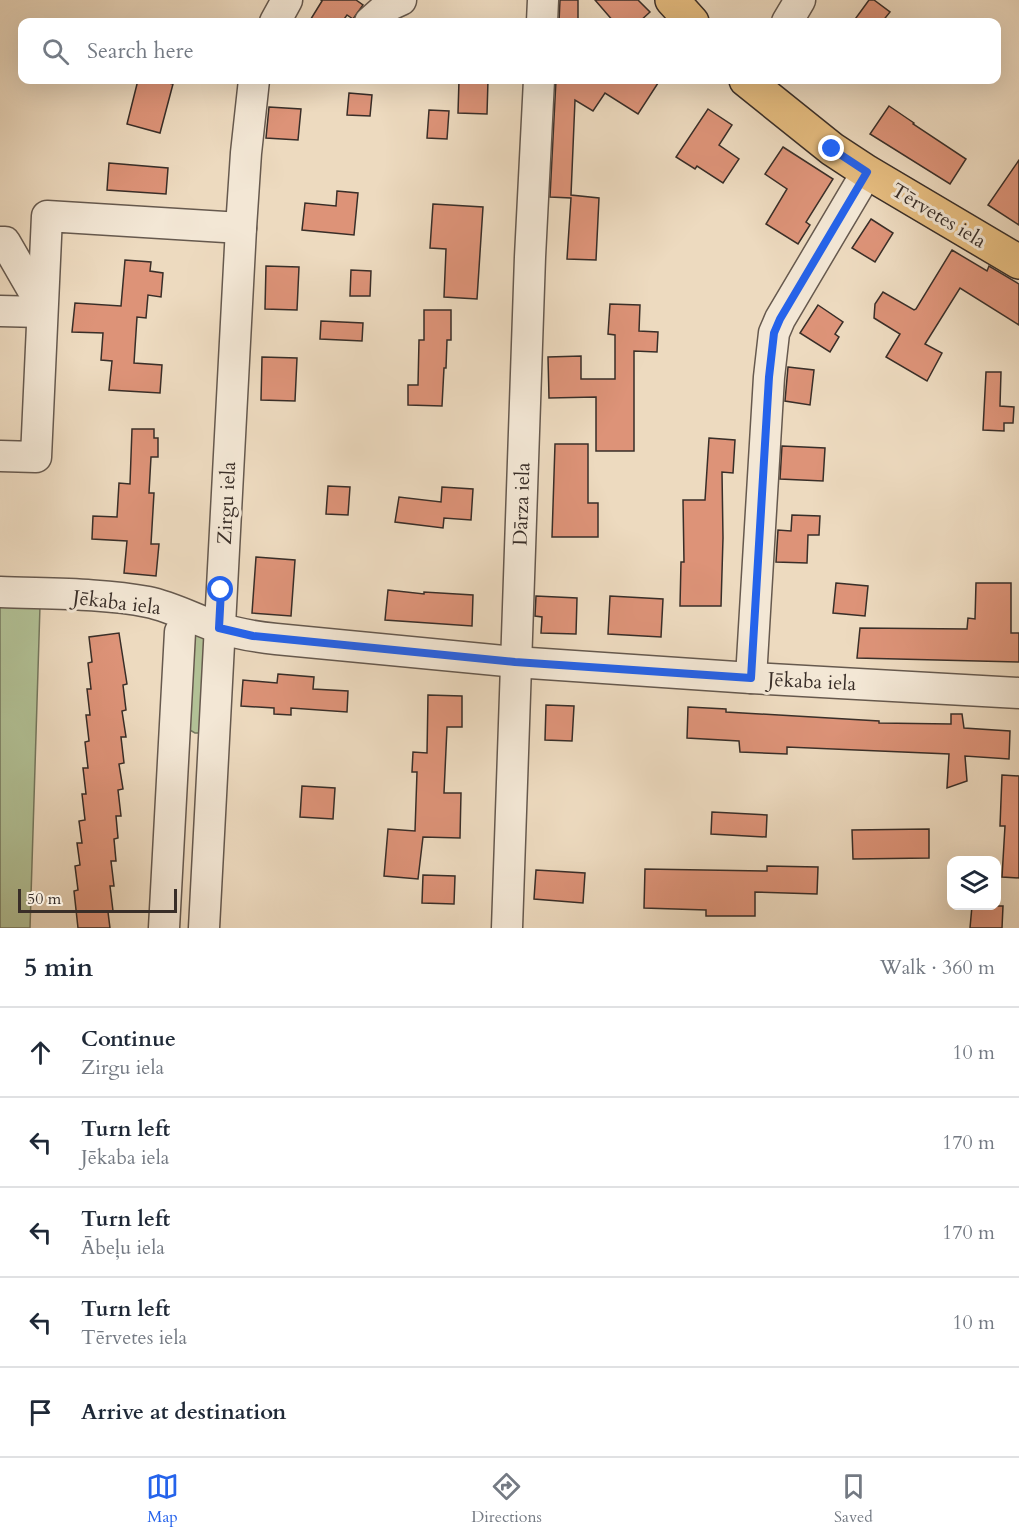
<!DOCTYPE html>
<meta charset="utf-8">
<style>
body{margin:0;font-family:Cardo,serif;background:#f2f2f3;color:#1f2937}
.controls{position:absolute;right:18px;bottom:18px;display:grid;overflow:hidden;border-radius:12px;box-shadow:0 6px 24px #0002}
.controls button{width:54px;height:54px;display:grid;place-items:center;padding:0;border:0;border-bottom:2px solid #e0e1e3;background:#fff;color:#1f2937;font:30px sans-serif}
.scale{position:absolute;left:18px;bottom:15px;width:159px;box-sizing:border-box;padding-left:6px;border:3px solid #392e28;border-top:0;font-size:16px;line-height:21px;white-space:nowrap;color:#392e28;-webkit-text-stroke:4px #f3e7d5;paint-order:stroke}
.stop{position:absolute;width:18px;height:18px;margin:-14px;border:4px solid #2563eb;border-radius:50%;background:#fff}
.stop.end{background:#2563eb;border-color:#fff;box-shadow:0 2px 6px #0008}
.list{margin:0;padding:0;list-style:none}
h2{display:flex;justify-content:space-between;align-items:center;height:78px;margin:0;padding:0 24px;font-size:26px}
h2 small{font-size:20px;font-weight:400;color:#747a83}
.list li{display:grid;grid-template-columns:39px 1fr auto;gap:18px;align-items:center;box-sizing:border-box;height:90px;padding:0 24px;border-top:2px solid #e0e1e3}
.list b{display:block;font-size:22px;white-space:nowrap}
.list p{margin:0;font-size:20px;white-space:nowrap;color:#747a83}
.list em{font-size:20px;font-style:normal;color:#747a83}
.icon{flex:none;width:33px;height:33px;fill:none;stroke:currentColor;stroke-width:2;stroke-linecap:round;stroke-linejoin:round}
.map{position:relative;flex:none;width:1019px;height:928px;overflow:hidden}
.search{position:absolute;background:#fff;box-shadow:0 6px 24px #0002;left:18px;right:18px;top:18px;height:66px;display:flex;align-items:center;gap:15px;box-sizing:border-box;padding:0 21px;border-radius:12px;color:#747a83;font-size:22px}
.sheet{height:528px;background:#fff}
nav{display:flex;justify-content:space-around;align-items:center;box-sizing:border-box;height:84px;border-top:2px solid #e0e1e3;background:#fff;font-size:16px;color:#747a83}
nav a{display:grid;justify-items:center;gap:3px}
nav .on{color:#2563eb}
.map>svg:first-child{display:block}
.green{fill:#b2c196;stroke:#76785f;stroke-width:1.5}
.building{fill:#dd9378;stroke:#392e28;stroke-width:1.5}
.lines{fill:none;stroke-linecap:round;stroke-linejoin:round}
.minor-casing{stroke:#66594e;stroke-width:33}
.major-casing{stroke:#392e28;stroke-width:36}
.minor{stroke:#f3e7d5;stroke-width:30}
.major{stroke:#e6bd80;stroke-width:33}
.route{stroke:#2563eb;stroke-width:8}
.labels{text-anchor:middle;stroke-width:6;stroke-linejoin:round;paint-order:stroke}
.street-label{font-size:20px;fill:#392e28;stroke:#f3e7d5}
</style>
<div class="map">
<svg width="1019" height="928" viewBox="0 0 1019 928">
<rect width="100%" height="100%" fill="#eddabf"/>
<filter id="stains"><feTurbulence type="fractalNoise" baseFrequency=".00333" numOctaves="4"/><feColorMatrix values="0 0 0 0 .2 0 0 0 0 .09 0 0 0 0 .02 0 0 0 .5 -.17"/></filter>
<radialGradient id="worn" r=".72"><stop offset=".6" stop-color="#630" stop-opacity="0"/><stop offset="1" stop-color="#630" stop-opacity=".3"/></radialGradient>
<g class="green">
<path d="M0 603 40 606 30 928H0Z"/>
<path d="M182 624 202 631 208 645 201 733H195L188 729 195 635Z"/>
</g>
<g class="building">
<path d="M321 0H356L363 5 353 19 347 15 342 22H309L322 1Z"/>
<path d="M560 0H578V22H559Z"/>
<path d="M595 0H638L650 12 639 22H614Z"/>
<path d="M869 0H874L890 12 882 22H853Z"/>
<path d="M138 80H156L173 84 160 133 127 124Z"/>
<path d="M459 80H488L487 114 458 113Z"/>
<path d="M556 80H660L638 114 605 93 593 111 575 100 571 195 599 198 596 260 567 259 571 198 550 197Z"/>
<path d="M349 93 372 95 370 116 347 115Z"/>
<path d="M889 106 914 123 913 124 966 159 950 184 870 134Z"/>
<path d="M269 107 301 109 298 140 266 138Z"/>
<path d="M708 109 732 125 719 145 739 159 723 183 697 166 695 169 676 157Z"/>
<path d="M429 110 449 111 447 139 427 138Z"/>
<path d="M783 147 833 179 806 222 810 225 798 244 766 224 787 189 765 174Z"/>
<path d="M1019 160V225L988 205Z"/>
<path d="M109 163 168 168 166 194 107 190Z"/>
<path d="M337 191 358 193 354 235 302 230 305 203 336 206Z"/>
<path d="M433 204 483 207 477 299 444 297 446 249 430 248Z"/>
<path d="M871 219 893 233 875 262 852 248Z"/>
<path d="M952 250 987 271 989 266 1019 284V325L960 288 925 344 942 353 927 381 886 357 900 334 874 318 875 304 883 292 914 310 916 309Z"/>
<path d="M125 260 151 262 150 271 163 273 161 297 148 295 146 318 137 317 134 363 162 365 160 393 109 390 112 361 101 360 103 333 72 332 75 303 121 306Z"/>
<path d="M266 266 299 267 297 310 265 309Z"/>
<path d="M351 270 371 271 370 296H350Z"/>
<path d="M610 304 640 305 639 331 658 332 657 352 634 351V451H596V397L549 398 548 357 581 356V379H615V335L608 334Z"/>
<path d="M818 305 843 322 835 334 839 337 830 352 800 333Z"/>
<path d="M424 310H451V340H447L446 368H444L442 406 408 405V385H418L419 340H424Z"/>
<path d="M321 321 363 323 362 341 320 339Z"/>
<path d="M262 357 297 358 295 401 261 400Z"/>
<path d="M788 367 814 370 810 405 785 401Z"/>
<path d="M986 372H1001L1000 406 1014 407 1013 423H1004V431L983 430Z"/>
<path d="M132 429H154V438H158V457H151L149 493H154L151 544H159L156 576 124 573 127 541 92 539 93 516 117 517 119 483 130 484Z"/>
<path d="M709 438 735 440 733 473 722 472 723 538 721 606H680L681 562H684L683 500H705Z"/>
<path d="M555 444H588V503H598V537H552Z"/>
<path d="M782 446 825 448 823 481 780 479Z"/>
<path d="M328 486 350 487 348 515 326 514Z"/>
<path d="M442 487 473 489 471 520 444 518 443 528 395 522 399 497 441 502Z"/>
<path d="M792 515 820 516 819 535H808L807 563 776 562 778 530 791 531Z"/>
<path d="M256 557 295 560 291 616 252 613Z"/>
<path d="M836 583 868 586 865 616 833 613Z"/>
<path d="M976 583H1011V633H1019V662L857 658 860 628 967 629 968 618 975 619Z"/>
<path d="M388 590 424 594V592L473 595 472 626 385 620Z"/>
<path d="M536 596 577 598 576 634 541 633 542 617 535 616Z"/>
<path d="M610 596 663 599 661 637 608 634Z"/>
<path d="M119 633 127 684 123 685 126 710 122 711 126 737H121L124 763 119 764 123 789 118 790 121 816H116L118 838 114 839 116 861H111L114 886H110L113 911 108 912 110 928H78L74 891 78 890 75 866 80 865 77 843H82L79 821 85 820 82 794H86L83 768H88L85 742 89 741 86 715H90L87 689H91L88 663 92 662 89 637Z"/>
<path d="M278 674 314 677 313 689 348 691 347 712 291 708V715L274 714V708L241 706 243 680 277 683Z"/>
<path d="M428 695 462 696V727H447L444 793H461L460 838 423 837 418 879 384 876 388 829 415 831 417 772H412L413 752 427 753Z"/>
<path d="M546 705 574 706 572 741 545 740Z"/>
<path d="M688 707 726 709V712L879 721V723L951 724V714H962L964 728 1010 731 1009 759 965 756 967 781 947 788 949 754 787 747V754L740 752 739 741 687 738Z"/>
<path d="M1002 775 1019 776V878L1002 877 1005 826H1000Z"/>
<path d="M302 786 335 788 333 819 300 817Z"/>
<path d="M712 812 767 815 766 837 711 834Z"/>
<path d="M929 829V858L853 859 852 830Z"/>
<path d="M767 866 818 867 817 894 755 892V916H706V910L644 908 645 869 767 871Z"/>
<path d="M536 870 585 873 583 903 534 899Z"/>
<path d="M423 875 455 876 454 904 422 903Z"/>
<path d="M972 906H1003L1002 928H970Z"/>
</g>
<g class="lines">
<defs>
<g id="minor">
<path d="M275 22 287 0"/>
<path d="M370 22 388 6 401 0"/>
<path d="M542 22 543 0"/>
<path d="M787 22 800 0"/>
<path d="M0 242H5L42 306"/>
<path d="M0 311 42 312"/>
<path d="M0 456 36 457 47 216 241 228"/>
<path d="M0 592C47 594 102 593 148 602 172 607 194 619 217 627 236 634 257 637 276 639L515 662 751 678 1019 693"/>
<path d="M751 678 769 377 774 333 780 319 867 172"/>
<path d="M164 928 180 632"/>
<path d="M204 928 241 228 246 153 254 80"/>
<path d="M507 928 530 257 539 80"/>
</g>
<g id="major">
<path d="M672 0 692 22"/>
<path d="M746 80 832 149 867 172 1019 262"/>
</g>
</defs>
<use href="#minor" class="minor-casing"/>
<use href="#major" class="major-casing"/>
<use href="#minor" class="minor"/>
<use href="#major" class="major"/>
</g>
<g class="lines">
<path class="route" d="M221 590 219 628 253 636 515 662 751 678 769 377 774 333 780 319 867 172 832 149"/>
</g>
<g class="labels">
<g class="street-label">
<text transform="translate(939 215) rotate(31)" y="7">Tērvetes iela</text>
<text transform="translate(226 503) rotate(-87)" y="7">Zirgu iela</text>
<text transform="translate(521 504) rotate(-88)" y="7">Dārza iela</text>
<text transform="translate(117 602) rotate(7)" y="7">Jēkaba iela</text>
<text transform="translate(812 681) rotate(3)" y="7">Jēkaba iela</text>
</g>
</g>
<rect width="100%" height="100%" filter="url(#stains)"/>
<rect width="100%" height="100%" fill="url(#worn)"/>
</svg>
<div class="controls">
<button><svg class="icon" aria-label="layers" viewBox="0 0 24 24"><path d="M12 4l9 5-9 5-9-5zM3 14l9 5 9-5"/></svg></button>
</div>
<div class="scale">50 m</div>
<div class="stop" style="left:221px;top:590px"></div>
<div class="stop end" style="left:832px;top:149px"></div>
<div class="search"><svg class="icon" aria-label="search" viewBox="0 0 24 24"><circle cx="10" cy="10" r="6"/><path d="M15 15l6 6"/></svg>Search here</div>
</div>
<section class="sheet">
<h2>5 min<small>Walk · 360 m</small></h2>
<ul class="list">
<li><svg class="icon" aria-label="ahead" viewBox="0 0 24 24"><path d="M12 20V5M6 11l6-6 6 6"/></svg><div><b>Continue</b><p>Zirgu iela</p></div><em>10 m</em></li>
<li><svg class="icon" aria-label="left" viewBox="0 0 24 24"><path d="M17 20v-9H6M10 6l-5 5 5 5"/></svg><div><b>Turn left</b><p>Jēkaba iela</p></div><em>170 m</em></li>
<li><svg class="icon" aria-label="left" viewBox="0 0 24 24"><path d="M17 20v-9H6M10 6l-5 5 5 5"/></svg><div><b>Turn left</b><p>Ābeļu iela</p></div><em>170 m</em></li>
<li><svg class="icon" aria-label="left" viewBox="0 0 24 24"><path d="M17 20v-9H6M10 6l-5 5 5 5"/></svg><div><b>Turn left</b><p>Tērvetes iela</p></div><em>10 m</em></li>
<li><svg class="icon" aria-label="arrive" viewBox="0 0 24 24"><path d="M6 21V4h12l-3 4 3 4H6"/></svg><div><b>Arrive at destination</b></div></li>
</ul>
</section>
<nav>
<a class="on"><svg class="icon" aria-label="map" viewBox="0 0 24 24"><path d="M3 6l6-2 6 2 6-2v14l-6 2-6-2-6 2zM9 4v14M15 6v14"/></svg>Map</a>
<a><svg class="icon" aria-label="directions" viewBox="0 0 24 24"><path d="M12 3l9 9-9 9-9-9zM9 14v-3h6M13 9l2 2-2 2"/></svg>Directions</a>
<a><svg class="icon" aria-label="saved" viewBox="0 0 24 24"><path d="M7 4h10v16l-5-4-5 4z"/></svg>Saved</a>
</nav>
